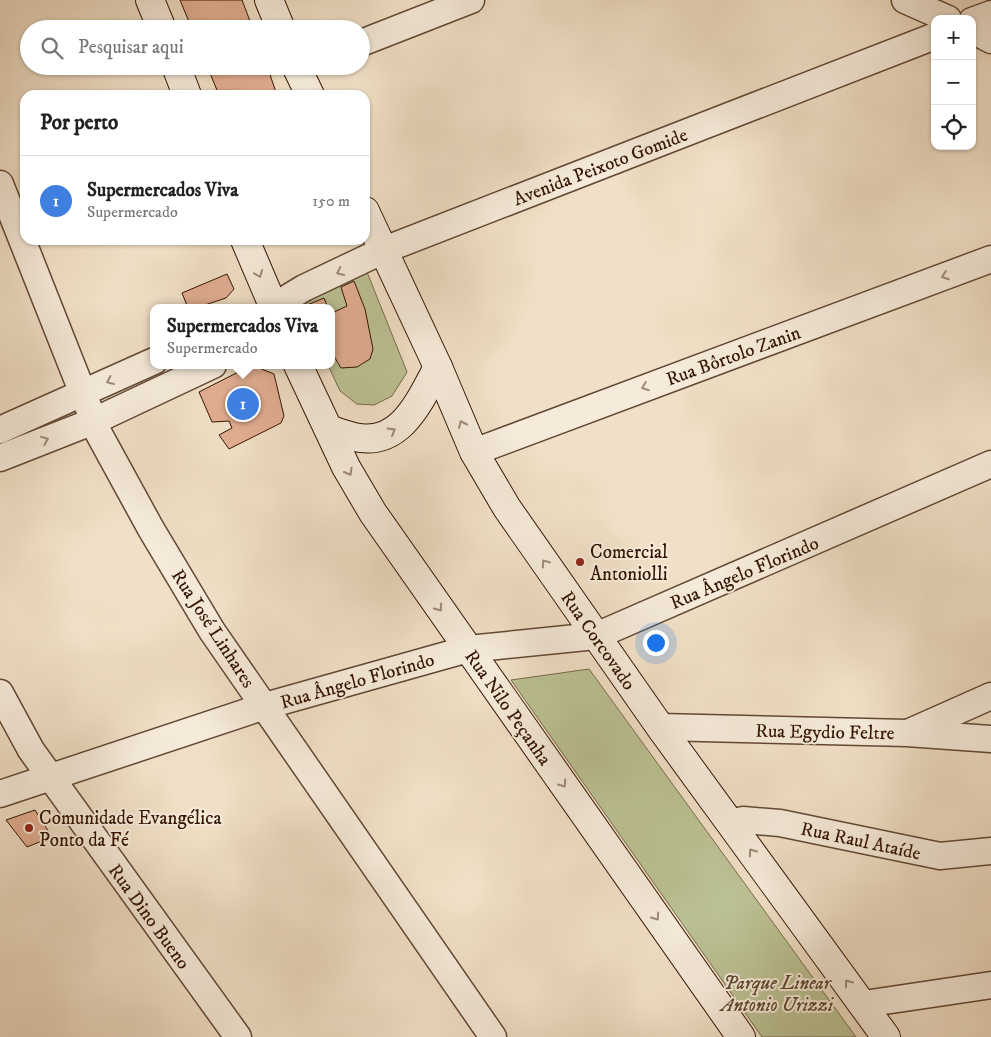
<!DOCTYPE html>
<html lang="pt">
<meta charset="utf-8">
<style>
body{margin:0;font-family:"IM FELL DW Pica",serif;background:#f2f2f2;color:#222}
.controls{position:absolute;right:15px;top:15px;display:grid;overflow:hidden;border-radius:10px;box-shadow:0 1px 4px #0004}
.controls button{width:45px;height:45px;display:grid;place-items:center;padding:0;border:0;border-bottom:1px solid #e0e0e0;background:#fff;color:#222;font:25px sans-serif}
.you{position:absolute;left:655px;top:642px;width:18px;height:18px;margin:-12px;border:4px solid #fff;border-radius:50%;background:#1a73e8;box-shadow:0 0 0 8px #1a73e833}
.badge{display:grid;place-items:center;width:32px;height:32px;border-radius:50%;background:#8f2418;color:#fff;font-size:16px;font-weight:700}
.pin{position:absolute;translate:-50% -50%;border:2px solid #fff;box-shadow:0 1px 5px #0006}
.popup{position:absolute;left:150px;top:304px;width:185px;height:65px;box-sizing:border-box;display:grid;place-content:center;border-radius:10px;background:#fff;filter:drop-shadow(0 1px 4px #0005);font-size:16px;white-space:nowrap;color:#767676}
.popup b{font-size:19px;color:#222}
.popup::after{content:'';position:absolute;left:50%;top:100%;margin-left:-10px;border:10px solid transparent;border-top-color:#fff}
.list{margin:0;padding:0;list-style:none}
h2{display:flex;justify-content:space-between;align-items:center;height:65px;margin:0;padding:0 20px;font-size:21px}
h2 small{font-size:16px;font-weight:400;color:#767676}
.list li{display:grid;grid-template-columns:32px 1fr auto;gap:15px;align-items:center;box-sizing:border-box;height:90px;padding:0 20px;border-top:1px solid #e0e0e0}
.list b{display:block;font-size:19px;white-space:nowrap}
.list p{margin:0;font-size:16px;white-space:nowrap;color:#767676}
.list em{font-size:16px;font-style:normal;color:#767676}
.icon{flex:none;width:28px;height:28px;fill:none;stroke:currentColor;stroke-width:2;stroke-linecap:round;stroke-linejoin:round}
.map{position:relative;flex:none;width:991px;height:1037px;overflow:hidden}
.search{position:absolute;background:#fff;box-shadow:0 1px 4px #0004;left:20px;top:20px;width:350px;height:55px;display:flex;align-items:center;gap:12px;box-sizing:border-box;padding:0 18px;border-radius:28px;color:#767676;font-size:19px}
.panel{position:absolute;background:#fff;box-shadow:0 1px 4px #0004;left:20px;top:90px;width:350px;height:155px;border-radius:15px}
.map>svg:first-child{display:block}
.park{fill:#bcc294;stroke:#786b4b}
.building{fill:#e2ae92;stroke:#341402}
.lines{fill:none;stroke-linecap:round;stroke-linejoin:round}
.street-casing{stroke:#634733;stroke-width:29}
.secondary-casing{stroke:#341402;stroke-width:30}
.street{stroke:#f6ebdb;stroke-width:26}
.secondary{stroke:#f6ebdb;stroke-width:28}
.oneway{stroke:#9f8a79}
.poi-dot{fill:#8f2418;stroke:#f6ebdb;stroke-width:2}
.labels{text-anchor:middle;stroke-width:4;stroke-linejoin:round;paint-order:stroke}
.street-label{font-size:19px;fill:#341402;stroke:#f6ebdb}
.poi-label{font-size:19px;fill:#341402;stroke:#f6ebdb;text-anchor:start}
.park-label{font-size:19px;font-style:italic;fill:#5d482e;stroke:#f6ebdb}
</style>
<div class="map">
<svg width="991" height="1037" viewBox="0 0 991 1037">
<rect width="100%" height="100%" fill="#f1e0c7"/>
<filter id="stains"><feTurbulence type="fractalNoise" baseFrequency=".004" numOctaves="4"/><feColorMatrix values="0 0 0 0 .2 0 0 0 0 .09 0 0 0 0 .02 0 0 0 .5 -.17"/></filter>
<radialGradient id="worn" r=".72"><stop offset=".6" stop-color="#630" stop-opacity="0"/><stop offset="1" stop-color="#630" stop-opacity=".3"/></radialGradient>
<g class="park">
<path d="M365 267 407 372 392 396 374 405 357 404 340 391 328 365H332V308H300L294 296Z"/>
<path d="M589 669 856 1037H762L511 680Z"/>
</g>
<g class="building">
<path d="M180 0H242L253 29H192Z"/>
<path d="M207 66H267L277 95H219Z"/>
<path d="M227 274 234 289 226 298 196 308H188L182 293Z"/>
<path d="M354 281 365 309 373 349 370 359 357 367 341 368 332 353V313L347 306 341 287Z"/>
<path d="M324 298 328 308H308L307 305Z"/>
<path d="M252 365 274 374 284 416 281 423 229 449 219 435 232 428 229 421 212 422 199 392Z"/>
<path d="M35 810 52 837 27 847 6 820Z"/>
</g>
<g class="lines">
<defs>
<g id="street">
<path d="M905 0 948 19"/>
<path d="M972 21 991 14"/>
<path d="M972 30 991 40"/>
<path d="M361 43 471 0"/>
<path d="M0 184 99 434 151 529 212 631 493 1037"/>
<path d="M271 308 304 288 384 250 935 36"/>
<path d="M0 430 154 361"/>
<path d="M474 452 991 259"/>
<path d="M0 458 94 421 213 365"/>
<path d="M0 693 31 750 238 1037"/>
<path d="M660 727 907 733 991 739"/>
<path d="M910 732 991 696"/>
<path d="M0 794 265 706 468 649 596 636 991 464"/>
<path d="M731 822 743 820 780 823 940 856 991 851"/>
<path d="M864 1004 991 985"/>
</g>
<g id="secondary">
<path d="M150 0 162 29"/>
<path d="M269 0 281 29"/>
<path d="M176 66 187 95"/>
<path d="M296 66 310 95"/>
<path d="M365 211 438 367 474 452 507 508 660 727 886 1037"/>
<path d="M245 240 274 308"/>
<path d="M298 365 346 467 373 513 741 1037"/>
<path d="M329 429C337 432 346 435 354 437 401 448 420 400 438 367"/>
</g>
</defs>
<use href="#street" class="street-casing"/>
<use href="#secondary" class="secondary-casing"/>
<use href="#street" class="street"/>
<use href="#secondary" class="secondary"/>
</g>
<defs><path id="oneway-chevron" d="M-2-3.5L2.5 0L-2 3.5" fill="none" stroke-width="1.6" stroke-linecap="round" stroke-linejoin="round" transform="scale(1.25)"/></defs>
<g class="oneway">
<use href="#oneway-chevron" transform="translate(340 272) rotate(155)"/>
<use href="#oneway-chevron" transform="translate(259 274) rotate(68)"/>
<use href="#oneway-chevron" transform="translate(945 276) rotate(160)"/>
<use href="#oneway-chevron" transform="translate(110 381) rotate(156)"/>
<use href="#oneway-chevron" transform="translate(645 387) rotate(160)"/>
<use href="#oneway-chevron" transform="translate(462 424) rotate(-114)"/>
<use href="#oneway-chevron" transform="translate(392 431) rotate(-30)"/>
<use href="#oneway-chevron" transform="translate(45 440) rotate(-22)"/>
<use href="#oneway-chevron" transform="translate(349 472) rotate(60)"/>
<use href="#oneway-chevron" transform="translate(545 563) rotate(-125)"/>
<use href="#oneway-chevron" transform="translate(439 608) rotate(55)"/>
<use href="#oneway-chevron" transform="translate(563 784) rotate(55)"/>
<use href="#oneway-chevron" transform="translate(752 852) rotate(-125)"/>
<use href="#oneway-chevron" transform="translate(656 917) rotate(55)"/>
<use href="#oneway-chevron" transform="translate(848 983) rotate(-126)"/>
</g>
<g class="poi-dot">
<circle cx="580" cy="562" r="5"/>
<circle cx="29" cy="828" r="5"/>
</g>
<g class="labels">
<g class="street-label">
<text transform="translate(600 166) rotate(-21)" y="7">Avenida Peixoto Gomide</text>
<text transform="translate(733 355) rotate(-20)" y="7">Rua Bôrtolo Zanin</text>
<text transform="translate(744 572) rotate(-23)" y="7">Rua Ângelo Florindo</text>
<text transform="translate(214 628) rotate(57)" y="7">Rua José Linhares</text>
<text transform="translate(599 640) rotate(55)" y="7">Rua Corcovado</text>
<text transform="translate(357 680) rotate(-16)" y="7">Rua Ângelo Florindo</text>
<text transform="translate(509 707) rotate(55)" y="7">Rua Nilo Peçanha</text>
<text transform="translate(825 731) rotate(1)" y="7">Rua Egydio Feltre</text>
<text transform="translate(861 840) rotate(12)" y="7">Rua Raul Ataíde</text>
<text transform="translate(150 916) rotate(54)" y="7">Rua Dino Bueno</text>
</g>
<g class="poi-label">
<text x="590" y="558">Comercial<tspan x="590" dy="22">Antoniolli</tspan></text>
<text x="39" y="824">Comunidade Evangélica<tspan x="39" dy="22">Ponto da Fé</tspan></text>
</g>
<g class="park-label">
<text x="777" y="989">Parque Linear<tspan x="777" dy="22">Antonio Urizzi</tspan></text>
</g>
</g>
<rect width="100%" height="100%" filter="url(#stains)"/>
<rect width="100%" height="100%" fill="url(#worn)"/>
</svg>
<div class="controls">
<button>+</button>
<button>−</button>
<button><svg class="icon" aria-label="locate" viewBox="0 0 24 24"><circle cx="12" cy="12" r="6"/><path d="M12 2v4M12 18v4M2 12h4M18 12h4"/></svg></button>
</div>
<div class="you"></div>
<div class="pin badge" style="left:243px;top:404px;background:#3f7fe0">1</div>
<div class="popup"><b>Supermercados Viva</b>Supermercado</div>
<div class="search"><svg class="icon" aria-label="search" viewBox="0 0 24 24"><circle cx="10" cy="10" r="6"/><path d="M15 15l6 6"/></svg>Pesquisar aqui</div>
<section class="panel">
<h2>Por perto<small></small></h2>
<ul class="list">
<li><span class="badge" style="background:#3f7fe0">1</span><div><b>Supermercados Viva</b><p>Supermercado</p></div><em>150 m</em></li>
</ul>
</section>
</div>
